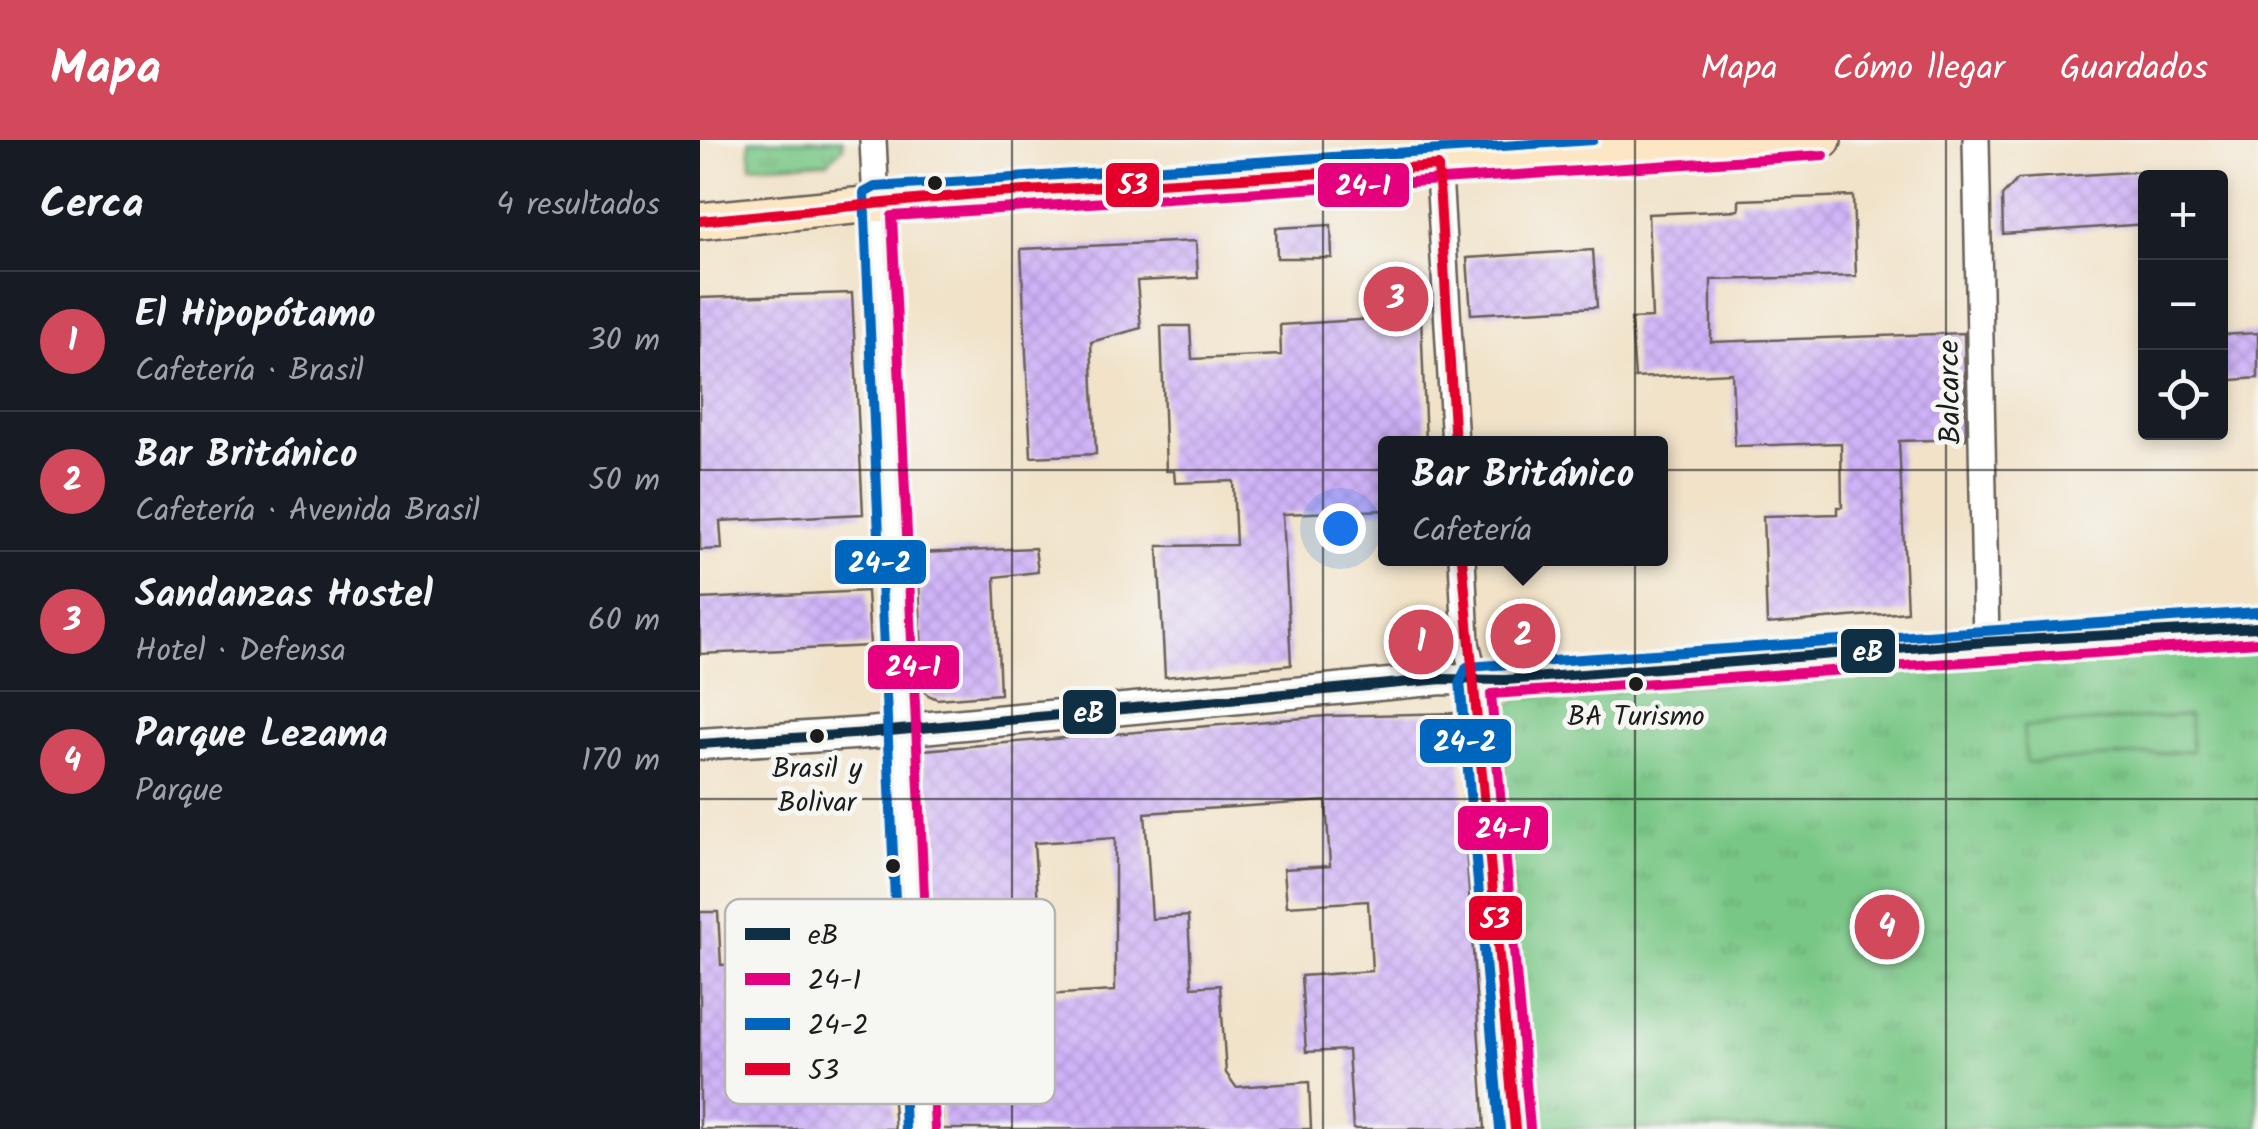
<!DOCTYPE html>
<html lang="es">
<meta charset="utf-8">
<style>
body{margin:0;font-family:Kalam,sans-serif;background:#242831;color:#f1f3f6}
.controls{position:absolute;right:30px;top:30px;display:grid;overflow:hidden;border-radius:10px;box-shadow:0 5px 15px #0003}
.controls button{width:90px;height:90px;display:grid;place-items:center;padding:0;border:0;border-bottom:2px solid #363941;background:#171b24;color:#f1f3f6;font:50px sans-serif}
.you{position:absolute;left:640px;top:388px;width:35px;height:35px;margin:-25px;border:8px solid #fff;border-radius:50%;background:#1a73e8;box-shadow:0 0 0 15px #1a73e833}
.badge{display:grid;place-items:center;width:65px;height:65px;border-radius:50%;background:#d1495b;color:#fff;font-size:32px;font-weight:700}
.pin{position:absolute;translate:-50% -50%;border:5px solid #fff;box-shadow:0 2px 10px #0006}
.popup{position:absolute;left:678px;top:296px;width:290px;height:130px;box-sizing:border-box;display:grid;place-content:center;border-radius:10px;background:#171b24;filter:drop-shadow(0 2px 8px #0005);font-size:32px;white-space:nowrap;color:#9ea1a6}
.popup b{font-size:38px;color:#f1f3f6}
.popup::after{content:'';position:absolute;left:50%;top:100%;margin-left:-20px;border:20px solid transparent;border-top-color:#171b24}
.list{margin:0;padding:0;list-style:none}
h2{display:flex;justify-content:space-between;align-items:center;height:130px;margin:0;padding:0 40px;font-size:42px}
h2 small{font-size:32px;font-weight:400;color:#9ea1a6}
.list li{display:grid;grid-template-columns:65px 1fr auto;gap:30px;align-items:center;box-sizing:border-box;height:140px;padding:0 40px;border-top:2px solid #363941}
.list b{display:block;font-size:38px;white-space:nowrap}
.list p{margin:0;font-size:32px;white-space:nowrap;color:#9ea1a6}
.list em{font-size:32px;font-style:normal;color:#9ea1a6}
.icon{flex:none;width:55px;height:55px;fill:none;stroke:currentColor;stroke-width:2;stroke-linecap:round;stroke-linejoin:round}
.map{position:relative;flex:none;width:1558px;height:989px;overflow:hidden}
header{display:flex;align-items:center;gap:60px;box-sizing:border-box;height:140px;padding:0 50px;background:#d1495b;color:#fff}
header strong{font-size:48px}
nav{display:flex;gap:55px;margin-inline-start:auto;font-size:35px}
main{display:flex}
aside{flex:1;background:#171b24}
.map>svg:first-child{display:block}
.grass{fill:url(#grass-tufts);stroke:#4a7251;stroke-width:2.5}
.pitch{fill:#79c786;stroke:#4a7251;stroke-width:2.5}
.building{fill:url(#building-cross-hatch);fill-rule:evenodd}
.lines{fill:none;stroke-linecap:round;stroke-linejoin:round}
.minor-casing{stroke:#676158;stroke-width:30}
.tertiary-casing{stroke:#676158;stroke-width:35}
.secondary-casing{stroke:#676158;stroke-width:40}
.minor{stroke:#fff;stroke-width:25}
.tertiary{stroke:#fff;stroke-width:30}
.secondary{stroke:#fce6c4;stroke-width:35}
.bus-1-casing{stroke:#f6f6f2;stroke-width:18}
.bus-2-casing{stroke:#f6f6f2;stroke-width:18}
.bus-3-casing{stroke:#f6f6f2;stroke-width:18}
.bus-4-casing{stroke:#f6f6f2;stroke-width:18}
.bus-1{stroke:#0f2f44;stroke-width:10}
.bus-2{stroke:#e5007d;stroke-width:10}
.bus-3{stroke:#0065bd;stroke-width:10}
.bus-4{stroke:#e4002b;stroke-width:10}
.grid{fill:none;stroke:#1c1c1c;stroke-width:2.5;stroke-opacity:0.55}
.bus-dot{fill:#1c1c1c;stroke:#f6f6f2;stroke-width:4}
.labels{text-anchor:middle;stroke-width:10;stroke-linejoin:round;paint-order:stroke}
.bus-label{font-size:28px;fill:#1c1c1c;stroke:#f6f6f2}
.street-label{font-size:30px;fill:#1c1c1c;stroke:#f6f6f2}
.key{fill:#f6f6f2;stroke:#b5b5b2;stroke-width:2.5}
.key-label{font-size:28px;fill:#1c1c1c}
.line-badge{stroke:#f6f6f2;stroke-width:4}
.badge-label{font-size:28px;text-anchor:middle;font-weight:bold;fill:#fff}
</style>
<header>
<strong>Mapa</strong>
<nav><a>Mapa</a><a>Cómo llegar</a><a>Guardados</a></nav>
</header>
<main>
<aside>
<h2>Cerca<small>4 resultados</small></h2>
<ul class="list">
<li><span class="badge">1</span><div><b>El Hipopótamo</b><p>Cafetería · Brasil</p></div><em>30 m</em></li>
<li><span class="badge">2</span><div><b>Bar Británico</b><p>Cafetería · Avenida Brasil</p></div><em>50 m</em></li>
<li><span class="badge">3</span><div><b>Sandanzas Hostel</b><p>Hotel · Defensa</p></div><em>60 m</em></li>
<li><span class="badge">4</span><div><b>Parque Lezama</b><p>Parque</p></div><em>170 m</em></li>
</ul>
</aside>
<div class="map">
<svg width="1558" height="989" viewBox="0 0 1558 989">
<defs>
<pattern id="grass-tufts" width="24" height="20" patternUnits="userSpaceOnUse" patternTransform="scale(2.5)"><rect width="24" height="20" fill="#79c786"/><path d="M3 7l-1-3M5 7V3M7 7l1-3M15 17l-1-3M17 17v-4M19 17l1-3" fill="none" stroke="#68aa73"/></pattern>
<pattern id="building-cross-hatch" width="8" height="8" patternUnits="userSpaceOnUse" patternTransform="scale(2.5)"><rect width="8" height="8" fill="#cfb2f8"/><path d="M0 0l8 8M0 8l8-8" fill="none" stroke="#b198d4"/></pattern>
</defs>
<rect width="100%" height="100%" fill="#f6f6f2"/>
<filter id="ink" filterUnits="userSpaceOnUse"><feTurbulence type="fractalNoise" baseFrequency=".01" numOctaves="2"/><feDisplacementMap in="SourceGraphic" scale="20" xChannelSelector="R" yChannelSelector="G"/><feConvolveMatrix kernelMatrix="1 2 1 2 8 2 1 2 1" color-interpolation-filters="sRGB"/></filter>
<filter id="wash" filterUnits="userSpaceOnUse"><feTurbulence type="fractalNoise" baseFrequency=".0048" numOctaves="4" result="noise"/><feDisplacementMap in="SourceGraphic" scale="40" xChannelSelector="R" yChannelSelector="G"/><feGaussianBlur stdDeviation="2.25" result="paint"/><feColorMatrix in="noise" values="0 0 0 0 0 0 0 0 0 0 0 0 0 0 0 0 0 1.4 0 .05"/><feComposite in="paint" operator="in"/></filter>
<g filter="url(#wash)">
<rect width="100%" height="100%" fill="#f1e2c8"/>
<g class="grass">
<path d="M49 0H143V7L128 22 51 26Z"/>
<path d="M1558 507V989H830L801 586 808 566 820 557Z"/>
</g>
<path class="pitch" d="M1489 575 1492 611 1326 623 1323 587Z"/>
<g id="blocks">
<g class="building">
<path d="M1446 31V84L1303 94 1302 56 1318 39Z"/>
<path d="M1153 56 1156 136 1011 140V202L1264 193 1266 299 1199 301 1207 472 1067 484 1063 376 1137 374V367H1142L1141 303 1035 306 1032 233 935 238 931 179 952 178 948 74 1039 70V60Z"/>
<path d="M631 85 632 118H577L576 88Z"/>
<path d="M496 101 498 138 437 141 441 188 391 202 396 314 331 317 321 109Z"/>
<path d="M893 110 897 167 771 174 767 118Z"/>
<path d="M152 153 163 374 20 381 22 409 0 410V158Z"/>
<path d="M721 176 726 304H686V370L583 374 591 525 465 537 458 406 536 405 533 341 475 343 474 331H466L461 186H490L492 219 581 215 580 185Z"/>
<path d="M1558 193V238L1520 241V195Z"/>
<path d="M335 408 338 432 295 437 300 554 237 559 228 555 223 551 218 413Z"/>
<path d="M167 451 170 506 0 514V459Z"/>
<path d="M757 573 785 989H653L648 910 606 912 601 836 672 831 668 761 587 766 584 729 630 726 626 661 445 673 452 779 488 776 492 847 520 845 526 933 536 947 609 942 611 989H243L223 610 627 576ZM415 698V851L344 855 334 703Z"/>
<path d="M0 772H18L21 825 182 818 195 989H0Z"/>
</g>
</g>
</g>
<g filter="url(#ink)">
<use href="#blocks" fill-opacity="0" stroke="#676158" stroke-width="2.5"/>
<g class="lines">
<defs>
<g id="minor">
<path d="M173 0 220 989"/>
<path d="M737 0 755 304"/>
<path d="M1276 0 1286 502"/>
<path d="M762 418 766 503 775 540"/>
</g>
<path id="tertiary" d="M0 604 168 593 742 539 775 540"/>
<g id="secondary">
<path d="M0 81 277 54 1123 0"/>
<path d="M815 989 775 540 1558 487"/>
</g>
</defs>
<use href="#minor" class="minor-casing"/>
<use href="#tertiary" class="tertiary-casing"/>
<use href="#secondary" class="secondary-casing"/>
<use href="#minor" class="minor"/>
<use href="#tertiary" class="tertiary"/>
<use href="#secondary" class="secondary"/>
<defs>
<path id="bus-1" d="M0 604 168 593 742 539 806 540 1286 502 1558 487"/>
<g id="bus-2">
<path d="M235 988 192 76 1124 15"/>
<path d="M830 988 791 554 1558 502"/>
</g>
<g id="bus-3">
<path d="M205 989 164 53 175 47 893 0"/>
<path d="M800 989 760 541 767 527 1557 472"/>
</g>
<g id="bus-4">
<path d="M0 81 277 54 738 26 755 304"/>
<path d="M762 418 815 989"/>
</g>
</defs>
<use href="#bus-1" class="bus-1-casing"/>
<use href="#bus-2" class="bus-2-casing"/>
<use href="#bus-3" class="bus-3-casing"/>
<use href="#bus-4" class="bus-4-casing"/>
<use href="#bus-1" class="bus-1"/>
<use href="#bus-2" class="bus-2"/>
<use href="#bus-3" class="bus-3"/>
<use href="#bus-4" class="bus-4"/>
</g>
</g>
<path class="grid" d="M312 0V989M623 0V989M935 0V989M1246 0V989M0 330H1558M0 659H1558"/>
<g class="bus-dot">
<circle cx="235" cy="43" r="9"/>
<circle cx="936" cy="544" r="9"/>
<circle cx="117" cy="596" r="9"/>
<circle cx="193" cy="726" r="9"/>
</g>
<g class="labels">
<g class="bus-label">
<text x="936" y="585">BA Turismo</text>
<text x="117" y="637">Brasil y<tspan x="117" dy="34">Bolivar</tspan></text>
</g>
<g class="street-label">
<text transform="translate(1249 252) rotate(-91)" y="10">Balcarce</text>
</g>
</g>
<rect x="25" y="759" width="330" height="205" rx="15" class="key"/>
<rect x="45" y="788" width="45" height="12" fill="#0f2f44"/>
<rect x="45" y="833" width="45" height="12" fill="#e5007d"/>
<rect x="45" y="878" width="45" height="12" fill="#0065bd"/>
<rect x="45" y="923" width="45" height="12" fill="#e4002b"/>
<g class="key-label">
<text x="108" y="804">eB</text>
<text x="108" y="849">24-1</text>
<text x="108" y="894">24-2</text>
<text x="108" y="939">53</text>
</g>
<g class="line-badge">
<rect x="404" y="21" width="57" height="48" rx="10" fill="#e4002b"/>
<rect x="616" y="21" width="95" height="48" rx="10" fill="#e5007d"/>
<rect x="133" y="398" width="95" height="48" rx="10" fill="#0065bd"/>
<rect x="1139" y="487" width="58" height="48" rx="10" fill="#0f2f44"/>
<rect x="166" y="503" width="95" height="48" rx="10" fill="#e5007d"/>
<rect x="361" y="548" width="57" height="48" rx="10" fill="#0f2f44"/>
<rect x="718" y="577" width="95" height="48" rx="10" fill="#0065bd"/>
<rect x="756" y="664" width="94" height="48" rx="10" fill="#e5007d"/>
<rect x="767" y="754" width="57" height="48" rx="10" fill="#e4002b"/>
</g>
<g class="badge-label">
<text x="433" y="54">53</text>
<text x="663" y="55">24-1</text>
<text x="180" y="432">24-2</text>
<text x="1168" y="521">eB</text>
<text x="213" y="536">24-1</text>
<text x="389" y="582">eB</text>
<text x="765" y="611">24-2</text>
<text x="803" y="698">24-1</text>
<text x="795" y="788">53</text>
</g>
</svg>
<div class="controls">
<button>+</button>
<button>−</button>
<button><svg class="icon" aria-label="locate" viewBox="0 0 24 24"><circle cx="12" cy="12" r="6"/><path d="M12 2v4M12 18v4M2 12h4M18 12h4"/></svg></button>
</div>
<div class="you"></div>
<div class="pin badge" style="left:721px;top:502px">1</div>
<div class="pin badge" style="left:823px;top:496px">2</div>
<div class="popup"><b>Bar Británico</b>Cafetería</div>
<div class="pin badge" style="left:696px;top:159px">3</div>
<div class="pin badge" style="left:1187px;top:787px">4</div>
</div>
</main>
